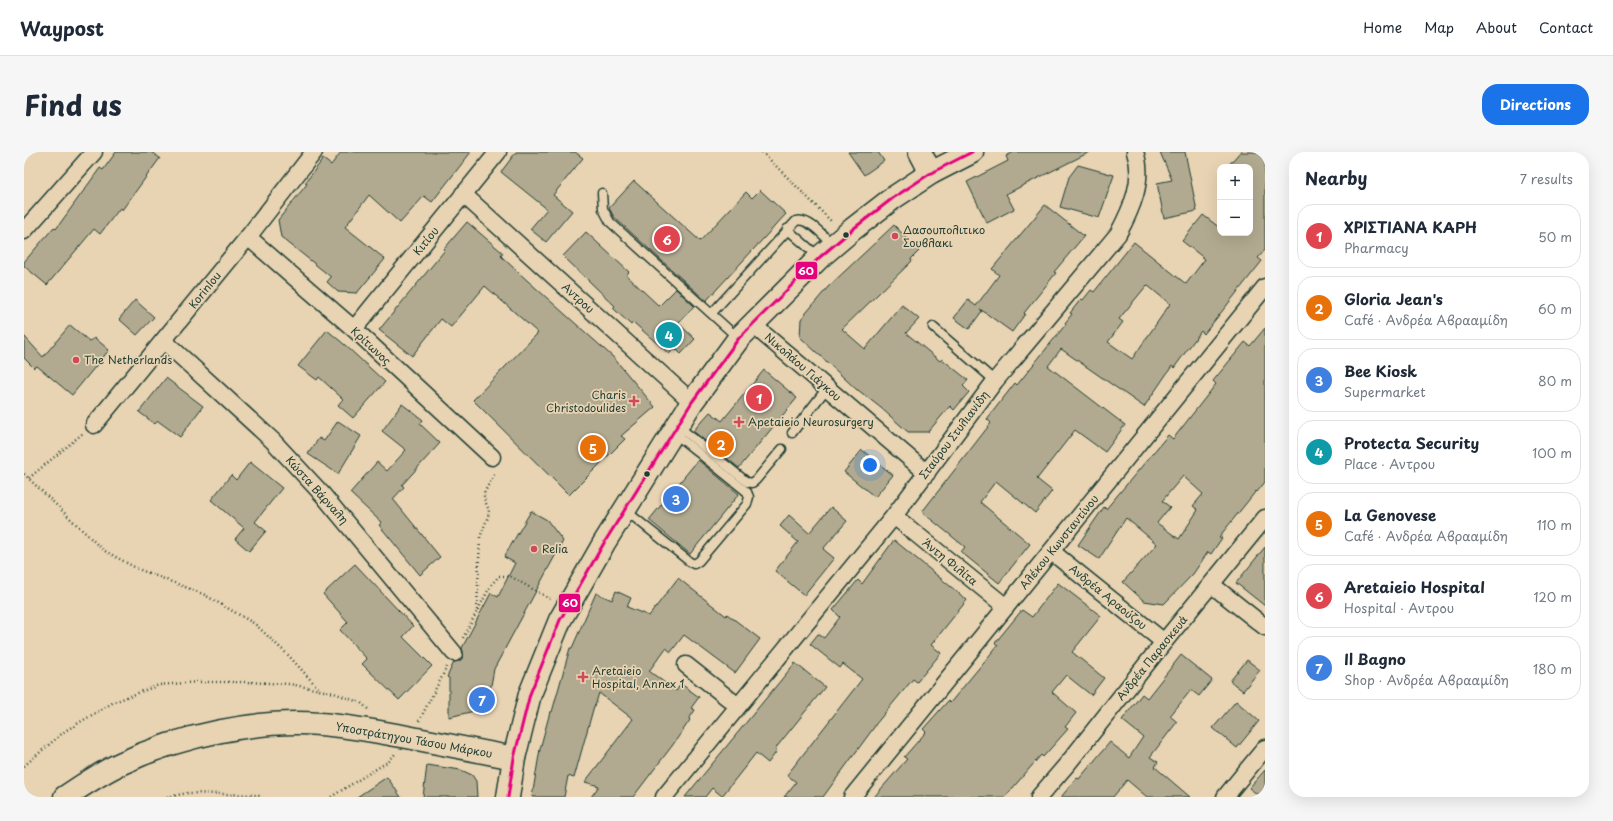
<!DOCTYPE html>
<meta charset="utf-8">
<style>
body{margin:0;font-family:"Playpen Sans",sans-serif;background:#f6f6f7;color:#1f2937}
.controls{position:absolute;right:12px;top:12px;display:grid;overflow:hidden;border-radius:8px;box-shadow:0 4px 16px #0002}
.controls button{width:36px;height:36px;display:grid;place-items:center;padding:0;border:0;border-bottom:1px solid #e0e1e3;background:#fff;color:#1f2937;font:20px sans-serif}
.you{position:absolute;left:846px;top:313px;width:14px;height:14px;margin:-10px;border:3px solid #fff;border-radius:50%;background:#1a73e8;box-shadow:0 0 0 6px #1a73e833}
.badge{display:grid;place-items:center;width:26px;height:26px;border-radius:50%;background:#1a73e8;color:#fff;font-size:13px;font-weight:700}
.pin{position:absolute;translate:-50% -50%;border:2px solid #fff;box-shadow:0 1px 4px #0006}
.list{margin:0;padding:0;list-style:none}
h2{display:flex;justify-content:space-between;align-items:center;height:52px;margin:0;padding:0 16px;font-size:17px}
h2 small{font-size:13px;font-weight:400;color:#747a83}
.list li{display:grid;grid-template-columns:26px 1fr auto;gap:12px;align-items:center;box-sizing:border-box;height:64px;margin:0 8px 8px;padding:0 8px;border:1px solid #e0e1e3;border-radius:16px}
.list b{display:block;font-size:15px;white-space:nowrap}
.list p{margin:0;font-size:13px;white-space:nowrap;color:#747a83}
.list em{font-size:13px;font-style:normal;color:#747a83}
.map{position:relative;flex:none;width:1241px;height:645px;overflow:hidden;border-radius:16px}
header{display:flex;align-items:center;gap:24px;box-sizing:border-box;height:56px;padding:0 20px;background:#fff;border-bottom:1px solid #e0e1e3}
header strong{font-size:19px}
nav{display:flex;gap:22px;margin-inline-start:auto;font-size:14px}
.intro{display:flex;align-items:center;justify-content:space-between;box-sizing:border-box;height:96px;padding:0 24px}
h1{margin:0;font-size:28px}
.button{padding:10px 18px;border-radius:16px;background:#1a73e8;color:#fff;font-size:14px;font-weight:700}
main{display:flex;gap:24px;padding:0 24px}
aside{flex:1;background:#fff;border-radius:16px;box-shadow:0 4px 16px #0002}
.map>svg:first-child{display:block}
.building{fill:#b1aa90;stroke:#1f3d34;fill-rule:evenodd}
.lines{fill:none;stroke-linecap:round;stroke-linejoin:round}
.lane-casing{stroke:#1f3d34;stroke-width:11}
.street-casing{stroke:#1f3d34;stroke-width:19}
.secondary-casing{stroke:#1f3d34;stroke-width:25}
.path{stroke:#1f3d34;stroke-width:2.5;stroke-dasharray:1 3;stroke-linecap:butt}
.lane{stroke:#e8d4b3;stroke-width:8}
.street{stroke:#e8d4b3;stroke-width:16}
.secondary{stroke:#e8d4b3;stroke-width:22}
.bus-1-casing{stroke:#e8d4b3;stroke-width:6}
.bus-1{stroke:#e5007d;stroke-width:3}
.bus-dot{fill:#1f3d34;stroke:#e8d4b3;stroke-width:1.5}
.poi-dot{fill:#d1495b;stroke:#e8d4b3;stroke-width:1.5}
.labels{text-anchor:middle;stroke-width:3.5;stroke-linejoin:round;paint-order:stroke}
.poi-label{font-size:11px;fill:#1f3d34;stroke:#e8d4b3;text-anchor:start}
.street-label{font-size:11px;fill:#1f3d34;stroke:#e8d4b3}
.line-badge{stroke:#e8d4b3;stroke-width:1.5}
.badge-label{font-size:11px;text-anchor:middle;font-weight:bold;fill:#fff}
</style>
<header>
<strong>Waypost</strong>
<nav><a>Home</a><a>Map</a><a>About</a><a>Contact</a></nav>
</header>
<div class="intro"><h1>Find us</h1><a class="button">Directions</a></div>
<main>
<div class="map">
<svg width="1241" height="645" viewBox="0 0 1241 645">
<rect width="100%" height="100%" fill="#e8d4b3"/>
<filter id="ink" filterUnits="userSpaceOnUse"><feTurbulence type="fractalNoise" baseFrequency=".025" numOctaves="2"/><feDisplacementMap in="SourceGraphic" scale="8" xChannelSelector="R" yChannelSelector="G"/><feConvolveMatrix kernelMatrix="1 2 1 2 8 2 1 2 1" color-interpolation-filters="sRGB"/></filter>
<g filter="url(#ink)">
<g class="building">
<path d="M92 0H127L136 6 98 58 96 56 76 82 70 77 23 133 0 114V110L30 75 32 77 76 16 79 18Z"/>
<path d="M317 0H447L408 50 400 44 376 71 345 43 321 75 361 107 333 141 314 140 303 130 307 125 257 85 254 68 283 32 281 31 299 7 307 13Z"/>
<path d="M492 0H551L559 6 529 43 548 59 522 90 506 77 523 57 477 20Z"/>
<path d="M824 0H854L860 9 840 23Z"/>
<path d="M990 0H1066L982 42 990 57 963 71 943 30 984 9 982 4Z"/>
<path d="M1136 0H1161L1173 59 1140 66 1133 31 1148 28Z"/>
<path d="M1216 0H1237L1241 4V98L1234 106 1238 109 1180 182 1177 179 1150 216 1148 214 1120 255 1037 197 1024 214 1101 273 1081 300 1051 278 1013 327 1028 339 1011 361 972 329 956 350 1006 392 975 431 937 400 941 395 898 360 967 271 963 267 991 231 993 233 1042 172 1041 171 1048 162 1046 161 1057 147 1059 148 1067 138 1070 140 1110 90 1162 132 1181 107 1158 89 1179 63 1196 76V81H1226V15H1203ZM1123 133 1146 152 1108 207 1084 190 1099 170 1095 167Z"/>
<path d="M1054 13 1090 23 1075 66 1036 55 1045 25Z"/>
<path d="M610 29 676 89 722 40 728 46 736 38 762 62 682 149 590 65 585 56Z"/>
<path d="M1021 53 1060 84 1030 120 1032 121 1000 161 1001 162 988 180 956 157 958 159 945 177 930 166 944 148 952 154 975 123 968 117Z"/>
<path d="M443 70 479 101 477 104 495 121 589 205 631 255 597 284 601 287 545 343 449 248 514 181 461 134 427 175 417 167 388 204 355 178 421 98 420 97Z"/>
<path d="M870 73 895 99 887 107 888 109 818 177 841 197 878 153 895 167 882 181 916 209 918 207 944 228 939 234 945 240 930 258 926 254 904 280H884L857 256 834 238H833L776 185 777 167 804 135Z"/>
<path d="M562 80 605 120 602 123 635 154 652 137 670 154 654 171 671 187 657 202 651 196 645 202 609 170 607 173 589 156 591 154 539 104Z"/>
<path d="M111 148 130 165 113 183 95 167Z"/>
<path d="M46 173 65 189 71 186 85 198 48 243 13 214 10 216 0 206V184L19 205Z"/>
<path d="M1241 176V330L1233 340 1232 339 1195 385 1198 386 1187 402 1184 400 1169 422 1140 452 1120 449 1099 430 1133 392 1102 366 1075 407 1054 393 1080 355 1082 357 1144 283 1149 287 1192 232 1189 229 1221 190 1226 194ZM1159 324 1179 342 1169 354 1174 358 1155 387 1133 371 1146 355 1138 349Z"/>
<path d="M303 178 321 193 361 230 329 266 314 253 319 247 295 225 293 228 274 214Z"/>
<path d="M740 218 773 246 715 316 669 279 686 260 698 269Z"/>
<path d="M142 226 179 254 156 285 134 269 131 272 115 260Z"/>
<path d="M378 252 399 268 396 272 416 291 378 333 380 335 369 347 416 405 396 423 355 373 358 371 326 341 353 310 363 319 382 298 358 279Z"/>
<path d="M314 269 337 284 314 322 284 302 295 286 300 289Z"/>
<path d="M838 298 869 323 851 345 820 320Z"/>
<path d="M674 308 715 342 666 402 625 368Z"/>
<path d="M226 310 258 336 231 370 242 379 225 399 211 387 220 376 187 348 207 323 212 328Z"/>
<path d="M807 355 823 369 799 397 810 406 780 443 751 419 774 390 756 374 765 363 785 381Z"/>
<path d="M507 359 523 368 539 389 470 517 463 556 425 565V526L423 525 430 510 436 509 439 505V500L438 496 467 441 474 445 491 411 480 405Z"/>
<path d="M870 388 943 448 907 493 917 501 893 530 889 527 851 573V574L799 645H760L772 630 763 623 838 527 819 512 816 516 786 492 794 482 800 486 816 465 809 458 834 428 838 432Z"/>
<path d="M1241 395V454L1212 431Z"/>
<path d="M331 412 389 474 379 485 408 514 375 548 338 512 343 507 316 478 324 470 299 442Z"/>
<path d="M654 426 702 464 703 462 736 487 711 521 660 483 647 500 642 496 625 519 652 539 657 532 675 545 667 556 671 558 665 567 666 568 648 594 609 645H567L575 634 561 630 609 567 575 541 571 554H570L550 626 544 624 540 645H508L516 597 526 560H528L546 496H548L572 441 588 448 592 439 607 446 603 455 625 464Z"/>
<path d="M1034 431 1077 464 1048 500 1080 526 1067 543 1042 523 1028 540 1052 561 1041 575 1044 577 1019 605 1017 603 981 645H850L883 607 880 605 902 580 899 577 924 549 926 551 974 493 971 491 998 458 1008 465Z"/>
<path d="M1157 503 1188 528 1175 544 1167 538 1146 564 1153 570 1126 605 1134 610 1131 615 1166 645H1123L1103 628 1089 645H1037L1053 626 1055 627 1086 590 1105 606 1119 585 1098 568 1118 542 1123 546Z"/>
<path d="M1223 508 1236 518 1219 539 1206 529Z"/>
<path d="M771 511 801 535 751 597 753 599 744 611 732 601 698 644 688 636 681 645H661Z"/>
<path d="M1212 549 1235 569 1213 596 1189 576Z"/>
<path d="M403 613 437 618 448 623 452 629 453 645H399Z"/>
<path d="M1241 618V645H1237L1225 636Z"/>
<path d="M363 625 377 645H333Z"/>
</g>
<g class="lines">
<defs>
<g id="lane">
<path d="M578 41 579 57 586 70 714 186"/>
<path d="M763 77 795 105"/>
<path d="M688 161 772 69C784 65 800 84 809 93"/>
<path d="M909 175 971 229"/>
<path d="M654 274 723 330 728 331 732 328 758 297"/>
<path d="M768 281 803 236"/>
<path d="M601 358 666 410 670 412 675 409 723 352 725 345 723 340 650 281"/>
</g>
<g id="street">
<path d="M439 42 668 250"/>
<path d="M0 79 70 0"/>
<path d="M224 85 330 177 468 305"/>
<path d="M728 172 903 321"/>
<path d="M330 177 474 0"/>
<path d="M140 189 249 289 299 343 430 501"/>
<path d="M70 273 224 85 290 0"/>
<path d="M870 364 982 455"/>
<path d="M1028 400 1140 490"/>
<path d="M1188 433 1241 475"/>
<path d="M662 513 714 554"/>
<path d="M640 645 870 364 971 229 1094 82C1107 58 1121 28 1111 0"/>
<path d="M828 645 1241 135"/>
<path d="M1015 645 1045 610 1140 490 1241 366"/>
<path d="M1201 645 1241 596"/>
</g>
<g id="secondary">
<path d="M896 0 907 21"/>
<path d="M41 645C59 633 78 620 98 611 156 584 232 567 296 572 325 574 354 580 383 585 418 592 454 599 490 606"/>
<path d="M484 645 490 606 506 542 536 468 580 391 668 250 715 186 796 105 829 77 869 46 907 21 948 0"/>
</g>
</defs>
<use href="#lane" class="lane-casing"/>
<use href="#street" class="street-casing"/>
<use href="#secondary" class="secondary-casing"/>
<g class="path">
<path d="M738 0 808 70"/>
<path d="M0 322 79 398 114 417 179 442 231 472 265 504 296 538"/>
<path d="M5 326 58 282"/>
<path d="M453 458 456 385 464 365 465 358 460 347V341L471 321"/>
<path d="M439 486 467 433 475 424H486L526 447"/>
<path d="M395 569 423 515"/>
<path d="M0 614 41 579 90 550 135 533 174 530H222L266 532 310 541 337 551 345 558"/>
<path d="M143 645 164 641 233 643 237 645"/>
<path d="M307 645 365 609 371 602"/>
</g>
<use href="#lane" class="lane"/>
<use href="#street" class="street"/>
<use href="#secondary" class="secondary"/>
<defs>
<path id="bus-1" d="M484 645 490 606 506 542 536 468 580 391 668 250 715 186 796 105 829 77 869 46 907 21 948 0"/>
</defs>
<use href="#bus-1" class="bus-1-casing"/>
<use href="#bus-1" class="bus-1"/>
</g>
</g>
<g class="bus-dot">
<circle cx="822" cy="83" r="3.5"/>
<circle cx="623" cy="322" r="3.5"/>
</g>
<g class="poi-dot">
<circle cx="871" cy="84" r="4"/>
<circle cx="52" cy="208" r="4"/>
<path d="M608 243h4v4h4v4h-4v4h-4v-4h-4v-4h4z"/>
<path d="M713 264h4v4h4v4h-4v4h-4v-4h-4v-4h4z"/>
<circle cx="510" cy="397" r="4"/>
<path d="M557 519h4v4h4v4h-4v4h-4v-4h-4v-4h4z"/>
</g>
<g class="labels">
<g class="poi-label">
<text x="879" y="82">Δασουπολιτικο<tspan x="879" dy="13">Σουβλακι</tspan></text>
<text x="60" y="212">The Netherlands</text>
<text x="602" y="247" text-anchor="end">Charis<tspan x="602" dy="13">Christodoulides</tspan></text>
<text x="724" y="274">Apetaieio Neurosurgery</text>
<text x="518" y="401">Relia</text>
<text x="568" y="523">Aretaieio<tspan x="568" dy="13">Hospital, Annex 1</tspan></text>
</g>
<g class="street-label">
<text transform="translate(402 89) rotate(-51)" y="4">Κιτίου</text>
<text transform="translate(181 138) rotate(-51)" y="4">Korinlou</text>
<text transform="translate(554 146) rotate(42)" y="4">Αντρου</text>
<text transform="translate(347 194) rotate(43)" y="4">Κρίτωνος</text>
<text transform="translate(779 215) rotate(41)" y="4">Νικολάου Γιάγκου</text>
<text transform="translate(930 283) rotate(-53)" y="4">Σταύρου Στυλιανίδη</text>
<text transform="translate(293 338) rotate(48)" y="4">Κώστα Βάρναλη</text>
<text transform="translate(1035 390) rotate(-51)" y="4">Αλέκου Κωνσταντίνου</text>
<text transform="translate(926 410) rotate(39)" y="4">Άντη Φιλίτα</text>
<text transform="translate(1084 445) rotate(39)" y="4">Ανδρέα Αραούζου</text>
<text transform="translate(1128 506) rotate(-51)" y="4">Ανδρέα Παρασκευά</text>
<text transform="translate(390 588) rotate(10)" y="4">Υποστράτηγου Τάσου Μάρκου</text>
</g>
</g>
<g class="line-badge">
<rect x="771" y="109" width="23" height="19" rx="4" fill="#e5007d"/>
<rect x="534" y="441" width="23" height="20" rx="4" fill="#e5007d"/>
</g>
<g class="badge-label">
<text x="782" y="123">60</text>
<text x="546" y="455">60</text>
</g>
</svg>
<div class="controls">
<button>+</button>
<button>−</button>
</div>
<div class="you"></div>
<div class="pin badge" style="left:735px;top:246px;background:#e0444e">1</div>
<div class="pin badge" style="left:697px;top:292px;background:#e8710a">2</div>
<div class="pin badge" style="left:652px;top:347px;background:#3f7fe0">3</div>
<div class="pin badge" style="left:645px;top:183px;background:#0f9aa8">4</div>
<div class="pin badge" style="left:569px;top:296px;background:#e8710a">5</div>
<div class="pin badge" style="left:643px;top:87px;background:#e0444e">6</div>
<div class="pin badge" style="left:458px;top:548px;background:#3f7fe0">7</div>
</div>
<aside>
<h2>Nearby<small>7 results</small></h2>
<ul class="list">
<li><span class="badge" style="background:#e0444e">1</span><div><b>ΧΡΙΣΤΙΑΝΑ ΚΑΡΗ</b><p>Pharmacy</p></div><em>50 m</em></li>
<li><span class="badge" style="background:#e8710a">2</span><div><b>Gloria Jean's</b><p>Café · Ανδρέα Αβρααμίδη</p></div><em>60 m</em></li>
<li><span class="badge" style="background:#3f7fe0">3</span><div><b>Bee Kiosk</b><p>Supermarket</p></div><em>80 m</em></li>
<li><span class="badge" style="background:#0f9aa8">4</span><div><b>Protecta Security</b><p>Place · Αντρου</p></div><em>100 m</em></li>
<li><span class="badge" style="background:#e8710a">5</span><div><b>La Genovese</b><p>Café · Ανδρέα Αβρααμίδη</p></div><em>110 m</em></li>
<li><span class="badge" style="background:#e0444e">6</span><div><b>Aretaieio Hospital</b><p>Hospital · Αντρου</p></div><em>120 m</em></li>
<li><span class="badge" style="background:#3f7fe0">7</span><div><b>Il Bagno</b><p>Shop · Ανδρέα Αβρααμίδη</p></div><em>180 m</em></li>
</ul>
</aside>
</main>
